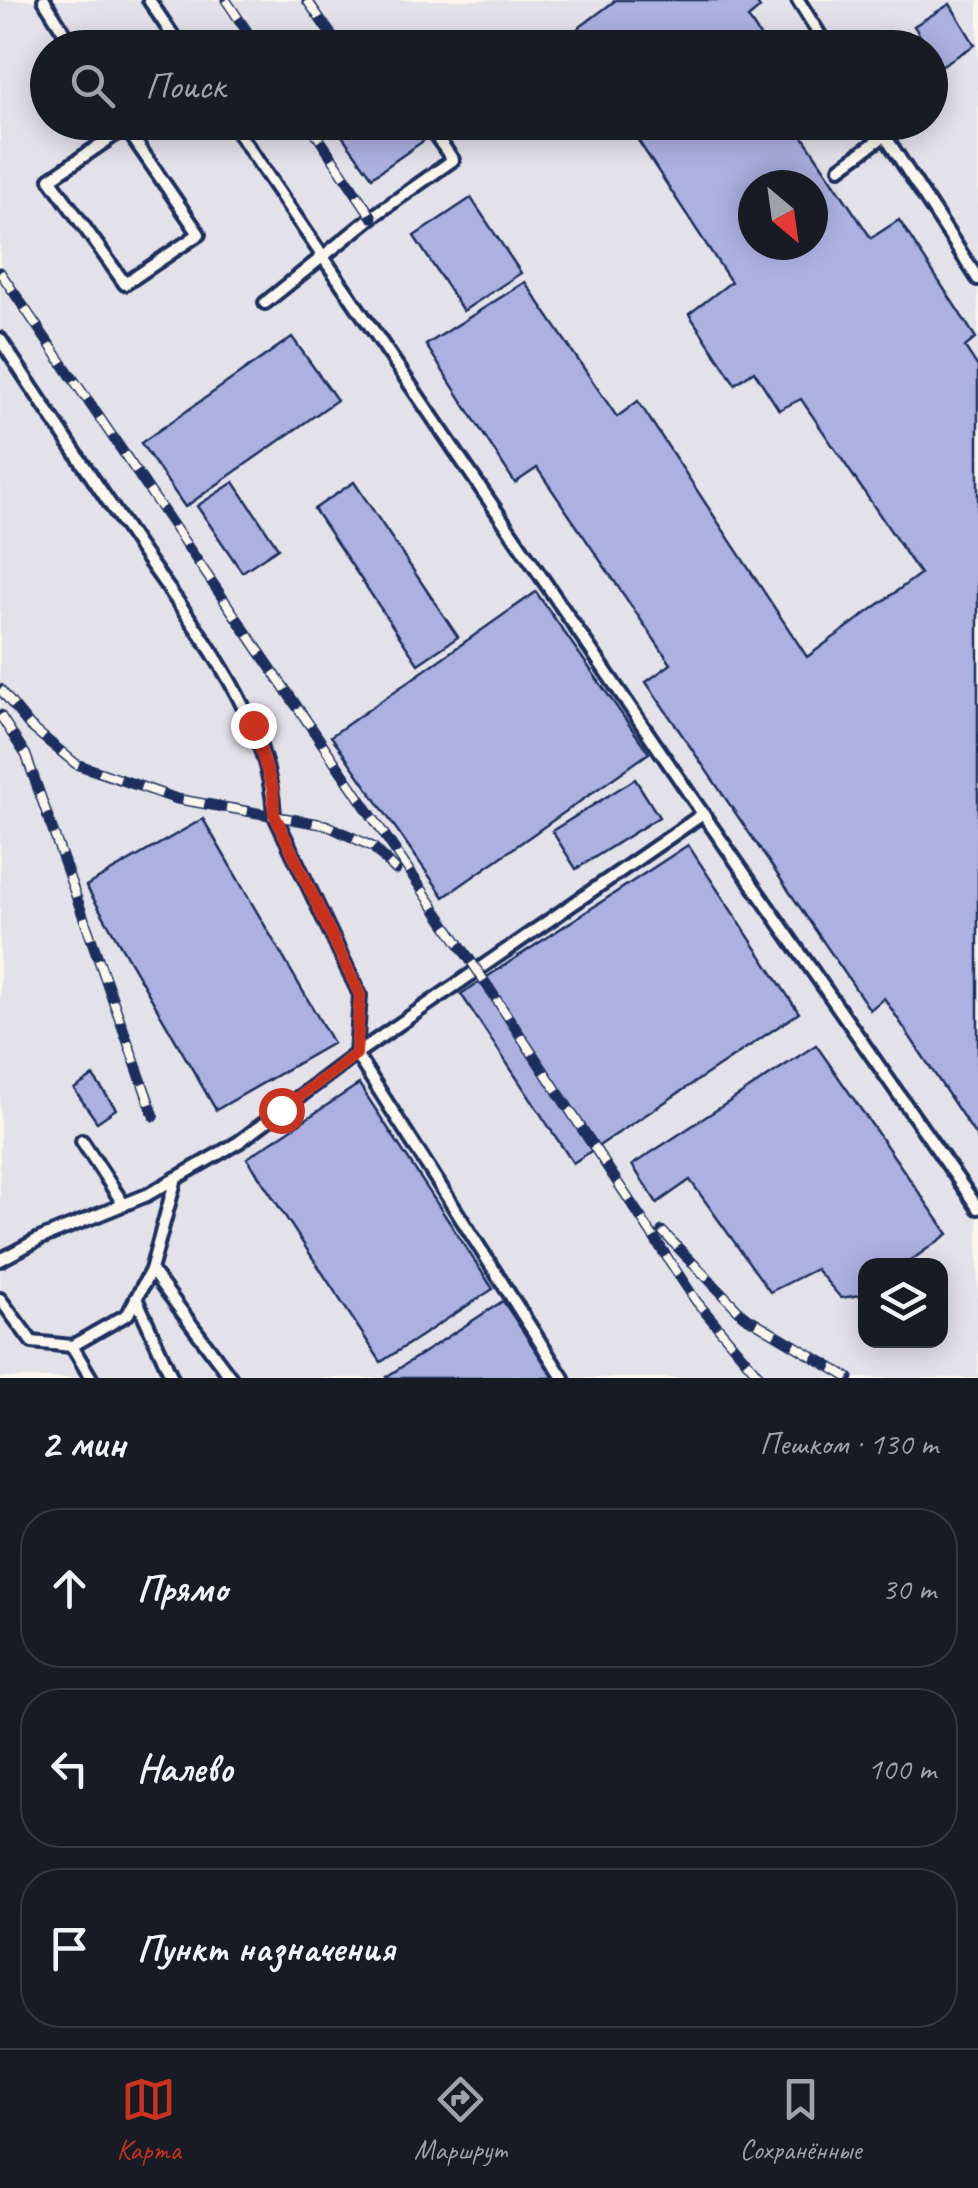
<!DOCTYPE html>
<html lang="ru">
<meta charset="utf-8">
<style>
body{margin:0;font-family:Caveat,sans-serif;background:#20242c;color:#f1f3f6}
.controls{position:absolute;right:30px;bottom:30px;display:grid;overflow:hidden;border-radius:20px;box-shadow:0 5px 25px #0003}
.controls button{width:90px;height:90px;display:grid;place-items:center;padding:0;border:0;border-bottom:2px solid #363941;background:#171b24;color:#f1f3f6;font:50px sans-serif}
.compass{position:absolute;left:738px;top:170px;width:90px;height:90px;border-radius:50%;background:#171b24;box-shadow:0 5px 25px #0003;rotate:151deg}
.stop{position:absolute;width:30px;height:30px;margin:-22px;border:8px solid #c8321e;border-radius:50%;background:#fff}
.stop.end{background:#c8321e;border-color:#fff;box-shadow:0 2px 10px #0008}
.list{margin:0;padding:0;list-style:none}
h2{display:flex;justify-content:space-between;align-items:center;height:130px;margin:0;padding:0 40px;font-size:42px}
h2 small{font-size:32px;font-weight:400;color:#9ea1a6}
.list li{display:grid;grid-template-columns:65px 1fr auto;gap:30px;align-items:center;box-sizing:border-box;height:160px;margin:0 20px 20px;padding:0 20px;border:2px solid #363941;border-radius:40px}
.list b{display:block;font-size:38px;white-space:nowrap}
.list em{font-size:32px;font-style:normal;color:#9ea1a6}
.icon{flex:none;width:55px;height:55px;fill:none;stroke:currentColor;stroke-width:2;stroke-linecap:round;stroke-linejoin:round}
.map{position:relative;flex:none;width:978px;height:1378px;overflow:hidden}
.search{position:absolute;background:#171b24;box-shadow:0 5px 25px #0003;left:30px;right:30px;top:30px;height:110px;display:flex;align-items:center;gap:25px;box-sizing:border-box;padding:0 35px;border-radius:55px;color:#9ea1a6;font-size:38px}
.sheet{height:670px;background:#171b24}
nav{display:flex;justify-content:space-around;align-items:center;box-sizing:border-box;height:140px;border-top:2px solid #363941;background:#171b24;font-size:28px;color:#9ea1a6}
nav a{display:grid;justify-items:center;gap:5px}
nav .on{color:#c8321e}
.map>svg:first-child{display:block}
.built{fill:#e4e2e9;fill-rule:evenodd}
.building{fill:#adb1e2;stroke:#1b2f5e;stroke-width:2.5;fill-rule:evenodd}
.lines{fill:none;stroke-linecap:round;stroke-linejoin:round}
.lane-casing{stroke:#1b2f5e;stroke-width:18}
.lane{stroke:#fbf7ec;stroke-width:10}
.rail-casing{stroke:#1b2f5e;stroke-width:11}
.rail{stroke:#fbf7ec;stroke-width:8;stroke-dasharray:22;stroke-linecap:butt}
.route{stroke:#c8321e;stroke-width:12}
</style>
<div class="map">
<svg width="978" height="1378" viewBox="0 0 978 1378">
<rect width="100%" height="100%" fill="#fbf7ec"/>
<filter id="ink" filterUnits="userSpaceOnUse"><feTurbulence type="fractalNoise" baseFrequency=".01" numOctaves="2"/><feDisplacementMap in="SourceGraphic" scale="20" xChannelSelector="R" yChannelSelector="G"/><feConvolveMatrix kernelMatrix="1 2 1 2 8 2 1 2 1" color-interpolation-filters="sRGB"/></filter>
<g filter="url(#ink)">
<path class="built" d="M0 0H978V1378H0ZM48 48H930V122H48ZM753 185H813V245H753ZM866 1266H940V1340H866Z"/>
<g class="building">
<path d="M616 0H755L760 8 748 18 768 48H576L568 36Z"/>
<path d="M950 4 975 45 939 67 914 26Z"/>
<path d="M355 122H414L426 139 372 177 340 133Z"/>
<path d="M626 122H793L871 238 899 220 976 338 965 347 978 367V1139L884 998 870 1010 646 682 671 664 537 468 515 483 426 345 525 282 617 417 638 401 807 657 920 574 801 399 779 410 754 371 735 384 689 314 731 282ZM753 185H813V245H753Z"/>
<path d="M471 198 521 273 463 311 414 236Z"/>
<path d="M292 337 337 400 185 507 141 443Z"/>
<path d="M234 482 278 548 242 572 197 506Z"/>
<path d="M354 482 458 637 418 664 314 509Z"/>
<path d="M536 592 649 753 444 897 331 736Z"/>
<path d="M635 779 659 817 576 869 552 831Z"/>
<path d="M203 819 333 1043 216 1110 86 886Z"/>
<path d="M688 845 799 1013 573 1163 461 994Z"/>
<path d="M816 1045 948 1234 903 1266H866V1292L860 1295 841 1298 816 1269 770 1292 690 1180 657 1203 632 1165Z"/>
<path d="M93 1076 116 1109 97 1122 74 1089Z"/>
<path d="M359 1084 493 1289 381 1362 247 1158Z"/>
<path d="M503 1301 554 1378H387L386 1377Z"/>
</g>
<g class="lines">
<defs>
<g id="lane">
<path d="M44 0 74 48"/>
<path d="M149 0 181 48"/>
<path d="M798 0 828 48"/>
<path d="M122 122 199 234 125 284 50 179 125 128"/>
<path d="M231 122 703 814 978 1208"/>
<path d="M876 122 978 279"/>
<path d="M840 168 884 136"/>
<path d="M265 303 372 217 453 160 426 122"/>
<path d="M0 339C45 408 91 476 137 544 192 625 268 712 274 814L360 995 356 1054 563 1378"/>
<path d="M82 1141 124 1205"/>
<path d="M0 1260 39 1239 147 1195 239 1142 356 1054 703 814"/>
<path d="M151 1270 231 1378"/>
<path d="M136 1298 172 1378"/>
<path d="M0 1299 32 1342 72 1346 128 1314 151 1270 176 1178"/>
<path d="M72 1346 91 1378"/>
</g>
</defs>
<use href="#lane" class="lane-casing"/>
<use href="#lane" class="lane"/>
<defs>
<g id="rail">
<path d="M226 0 258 48"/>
<path d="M307 0 337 43"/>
<path d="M308 122 372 217"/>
<path d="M0 272 477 970 696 1301 761 1378"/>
<path d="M0 689 30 726 76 764 177 799 326 825 373 847 396 870"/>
<path d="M0 715 26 755 154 1116"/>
<path d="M662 1231 743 1315 849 1378"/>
</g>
</defs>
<use href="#rail" class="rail-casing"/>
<use href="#rail" class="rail"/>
</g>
</g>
<g class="lines" filter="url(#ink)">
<path class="route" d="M253 725 273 790 274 814 360 995 356 1054 281 1110"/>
</g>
</svg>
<div class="controls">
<button><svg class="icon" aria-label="layers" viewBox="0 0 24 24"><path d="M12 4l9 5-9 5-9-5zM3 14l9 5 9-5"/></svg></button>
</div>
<svg class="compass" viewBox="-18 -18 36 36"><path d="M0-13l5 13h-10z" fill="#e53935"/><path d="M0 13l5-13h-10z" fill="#9ea1a6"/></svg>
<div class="stop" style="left:281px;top:1110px"></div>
<div class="stop end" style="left:253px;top:725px"></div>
<div class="search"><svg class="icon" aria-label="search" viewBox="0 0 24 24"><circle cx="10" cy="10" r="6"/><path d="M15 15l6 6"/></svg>Поиск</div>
</div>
<section class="sheet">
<h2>2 мин<small>Пешком · 130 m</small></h2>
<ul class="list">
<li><svg class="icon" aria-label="ahead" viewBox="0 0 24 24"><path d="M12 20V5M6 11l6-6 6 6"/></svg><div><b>Прямо</b></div><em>30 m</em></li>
<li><svg class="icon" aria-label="left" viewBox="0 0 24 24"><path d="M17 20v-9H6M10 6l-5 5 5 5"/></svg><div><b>Налево</b></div><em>100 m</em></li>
<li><svg class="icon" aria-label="arrive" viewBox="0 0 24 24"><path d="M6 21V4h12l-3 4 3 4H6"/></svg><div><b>Пункт назначения</b></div></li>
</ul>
</section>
<nav>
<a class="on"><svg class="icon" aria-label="map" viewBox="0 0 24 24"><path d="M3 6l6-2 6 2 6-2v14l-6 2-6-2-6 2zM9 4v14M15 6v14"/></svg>Карта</a>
<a><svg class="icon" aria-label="directions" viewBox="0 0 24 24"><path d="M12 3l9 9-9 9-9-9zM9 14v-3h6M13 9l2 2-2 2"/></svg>Маршрут</a>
<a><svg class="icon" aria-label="saved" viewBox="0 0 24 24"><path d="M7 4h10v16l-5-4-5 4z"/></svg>Сохранённые</a>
</nav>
